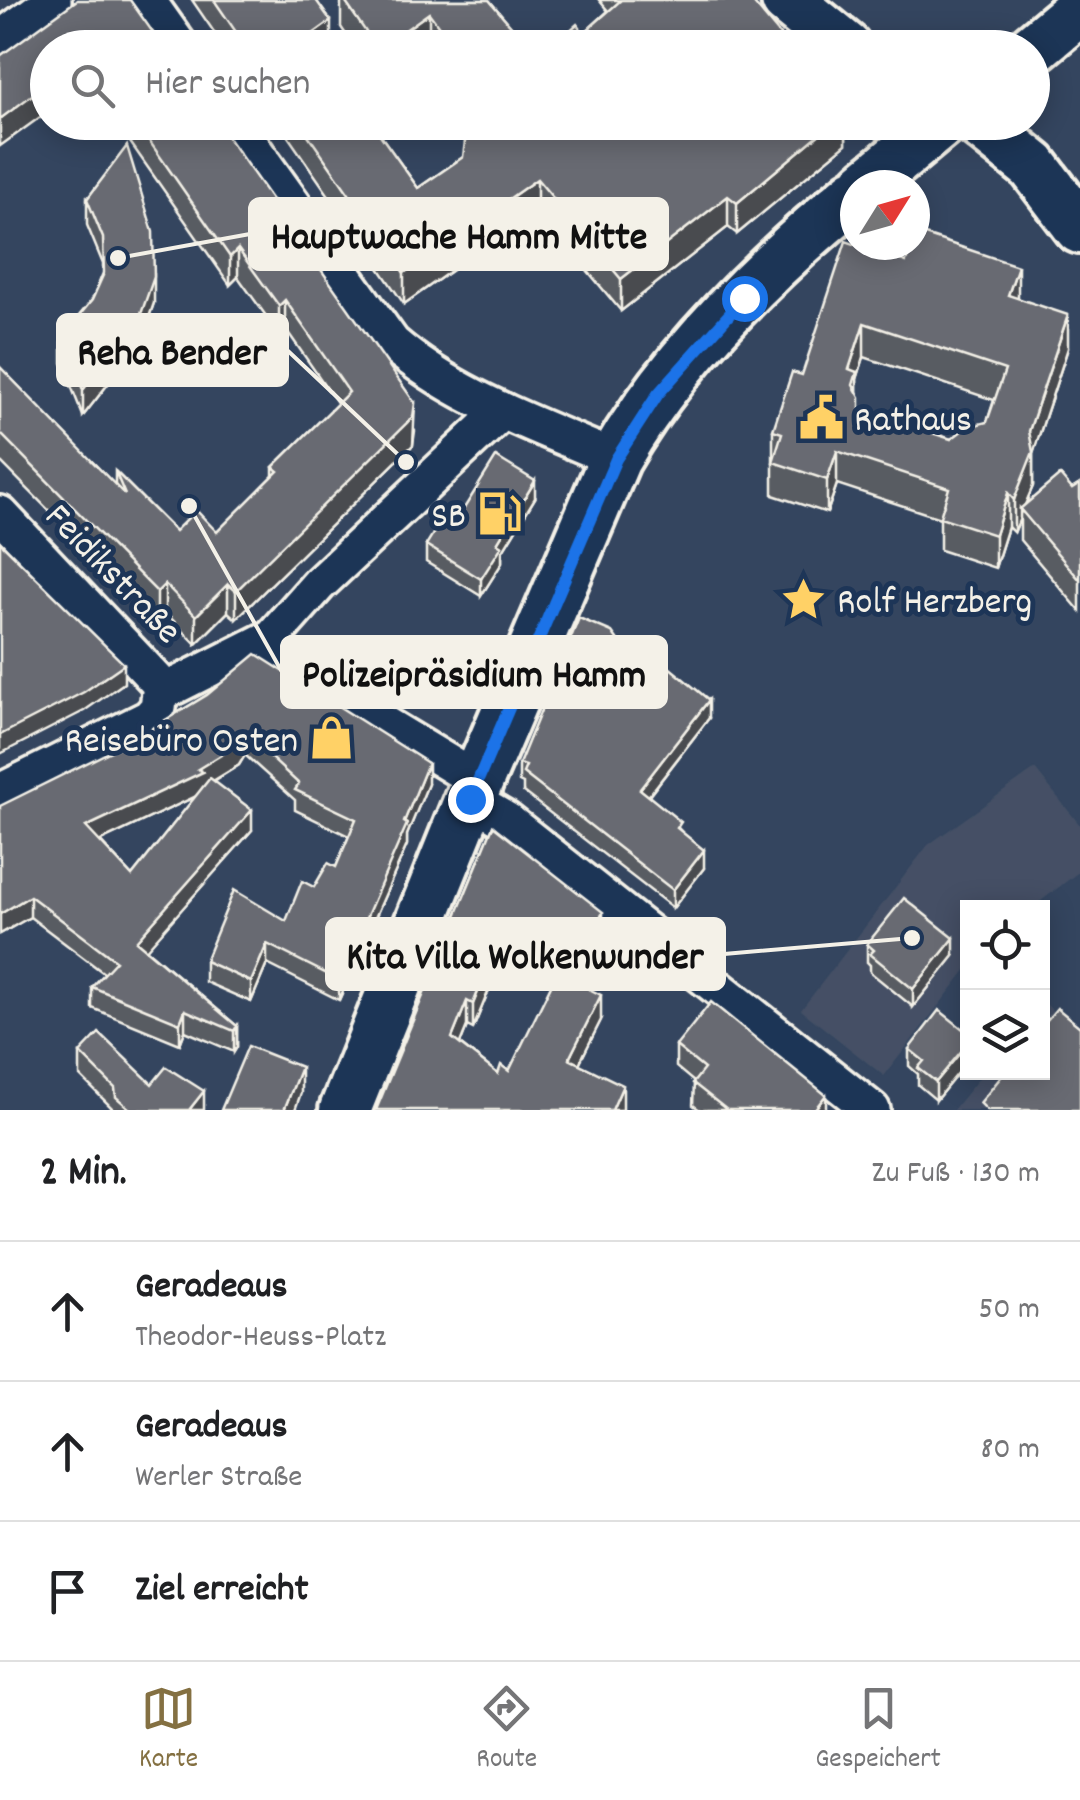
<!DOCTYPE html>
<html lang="de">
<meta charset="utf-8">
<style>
body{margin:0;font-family:Dekko,sans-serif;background:#f2f2f2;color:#202124}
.controls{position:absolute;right:30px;bottom:30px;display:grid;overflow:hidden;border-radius:0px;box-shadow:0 5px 25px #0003}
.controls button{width:90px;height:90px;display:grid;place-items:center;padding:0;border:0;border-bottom:2px solid #e0e0e0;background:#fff;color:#202124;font:50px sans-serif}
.compass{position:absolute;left:840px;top:170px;width:90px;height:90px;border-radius:50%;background:#fff;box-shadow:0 5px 25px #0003;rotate:53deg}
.stop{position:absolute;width:30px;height:30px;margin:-22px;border:8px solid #1a73e8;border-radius:50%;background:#fff}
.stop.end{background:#1a73e8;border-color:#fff;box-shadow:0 2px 10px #0008}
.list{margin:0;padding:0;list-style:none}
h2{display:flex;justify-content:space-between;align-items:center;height:130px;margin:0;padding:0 40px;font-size:42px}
h2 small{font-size:32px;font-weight:400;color:#757577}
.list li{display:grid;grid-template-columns:65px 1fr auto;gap:30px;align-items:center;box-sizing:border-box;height:140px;padding:0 40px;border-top:2px solid #e0e0e0}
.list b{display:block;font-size:38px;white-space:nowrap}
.list p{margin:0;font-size:32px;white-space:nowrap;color:#757577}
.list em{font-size:32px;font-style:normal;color:#757577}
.icon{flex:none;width:55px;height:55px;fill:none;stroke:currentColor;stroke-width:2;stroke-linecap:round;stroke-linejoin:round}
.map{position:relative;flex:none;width:1080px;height:1110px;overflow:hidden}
.search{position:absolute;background:#fff;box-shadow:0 5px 25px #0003;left:30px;right:30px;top:30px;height:110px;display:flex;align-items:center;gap:25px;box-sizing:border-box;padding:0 35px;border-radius:55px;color:#757577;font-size:38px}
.sheet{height:550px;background:#fff}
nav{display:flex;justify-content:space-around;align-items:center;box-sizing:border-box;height:140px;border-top:2px solid #e0e0e0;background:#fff;font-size:28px;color:#757577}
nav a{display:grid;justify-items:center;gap:5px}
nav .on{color:#847042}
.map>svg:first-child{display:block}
.built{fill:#445065}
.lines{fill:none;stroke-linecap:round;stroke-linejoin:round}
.street-casing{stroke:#f4f1e8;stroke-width:42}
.secondary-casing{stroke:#f4f1e8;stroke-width:58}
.street{stroke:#1d3557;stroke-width:35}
.secondary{stroke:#1d3557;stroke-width:50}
.wall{fill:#595c62;stroke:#f4f1e8;stroke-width:2.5;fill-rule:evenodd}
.shaded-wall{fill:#494b50;stroke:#f4f1e8;stroke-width:2.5}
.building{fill:#686b72;stroke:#f4f1e8;stroke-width:2.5;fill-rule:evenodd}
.route{stroke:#1a73e8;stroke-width:12}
.labels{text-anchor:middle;stroke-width:10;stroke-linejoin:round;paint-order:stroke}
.poi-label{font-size:38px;fill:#f4f1e8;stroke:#1d3557;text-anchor:start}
.street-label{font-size:38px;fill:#f4f1e8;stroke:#1d3557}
.leader{fill:none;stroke:#f4f1e8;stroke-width:4}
.callout-dot{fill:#f4f1e8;stroke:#1d3557;stroke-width:4}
.callout{fill:#f4f1e8;stroke:#f4f1e8;stroke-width:4}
.callout-label{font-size:40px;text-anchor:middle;font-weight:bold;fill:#111}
</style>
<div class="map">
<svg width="1080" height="1110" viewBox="0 0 1080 1110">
<rect width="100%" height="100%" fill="#34455f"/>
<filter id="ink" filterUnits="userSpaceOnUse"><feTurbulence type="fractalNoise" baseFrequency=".01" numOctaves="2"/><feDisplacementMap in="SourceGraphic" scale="20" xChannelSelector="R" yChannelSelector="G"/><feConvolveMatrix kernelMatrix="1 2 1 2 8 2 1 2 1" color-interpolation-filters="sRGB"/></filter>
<g filter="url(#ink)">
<g class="built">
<path d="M1035 769 1080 825V871L1033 907 968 908 967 969 884 1076 801 1010 928 845Z"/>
<path d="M1043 1001 1080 1038V1110H953L983 1073 1042 1072Z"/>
</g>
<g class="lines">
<defs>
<g id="street">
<path d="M147 0 181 48"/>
<path d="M0 39 53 0"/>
<path d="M234 122 392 343C457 399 538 425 615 459"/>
<path d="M0 514 161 685 158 708 149 718 0 792"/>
<path d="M272 637 283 663 478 781"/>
<path d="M161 693 272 637 319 584 503 411"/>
<path d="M470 799 506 820 872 1110"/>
</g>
<g id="secondary">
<path d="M787 0 846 48"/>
<path d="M1032 49 1080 9"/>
<path d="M978 122 1033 166 1080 228"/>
<path d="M866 185 942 122"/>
<path d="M345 1110 470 799 615 459C673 358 765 268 855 194"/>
</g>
</defs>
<use href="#street" class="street-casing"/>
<use href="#secondary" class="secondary-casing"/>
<use href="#street" class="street"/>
<use href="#secondary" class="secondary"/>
</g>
<g class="wall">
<path d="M192 0H316L331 48H225Z"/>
<path d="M341 0H489L530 48H431L429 44 424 48H355L341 27Z"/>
<path d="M599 0H751L584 33 608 11Z"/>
<path d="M116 122H217L415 431 413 445 236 619 228 612 196 644 165 612 157 620 0 461V367L115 485V471L175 531 217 532 273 476V467L338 404 285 328 279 334 238 277 230 285Z"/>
<path d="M278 122H371L418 188 463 157 479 131V122H846V144L737 234 728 227 621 311 537 210 404 304Z"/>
<path d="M87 199 154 303 140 343 83 416 62 363V337L92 300 103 273V264L87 225Z"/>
<path d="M906 262 1018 298 1068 348 1033 454V486L1025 505 1072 489 1080 484V611L1020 540V518L1014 533 1008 527 995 568 940 550V518L837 484 827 513 773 495V430L802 375ZM864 357 994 400 987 422 951 439 860 410 857 392V379Z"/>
<path d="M535 498 502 552V563L481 596 426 562V545L458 518Z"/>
<path d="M629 656 709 718 649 796 681 831 704 868 673 908 523 792V784L519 782V764Z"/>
<path d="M207 695 428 784 407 835V845L339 1000 267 964 251 1002 205 982V961L286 921 314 887 336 867 349 836 295 810V800L245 755 239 765 214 781 252 830 146 949 237 1026V1047L234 1052 185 1031 180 1044 92 1008V987L105 974 30 917 0 934 131 741ZM196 796 132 876 100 841Z"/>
<path d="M493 826 603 938 582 979 506 948 473 1029 467 1026 460 1044 498 1074 509 1071 601 1020 579 1064 623 1110H376Z"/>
<path d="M867 944 954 956 913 1007 870 972V965L867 962Z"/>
<path d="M968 1033V1061L936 1100 918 1085V1074L909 1066V1049Z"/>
<path d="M676 1046 826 1110H700L693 1105 694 1082 676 1067Z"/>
<path d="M80 1053 152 1084 204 1110H114L80 1076Z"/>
</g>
<g class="shaded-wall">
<path d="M429 13V44L424 48H380Z"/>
<path d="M331 21V48H310V36Z"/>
<path d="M48 75V103L43 106V115L0 146V119L39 81Z"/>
<path d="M834 122H846V144L737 234V203Z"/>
<path d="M537 179V210L404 304V273Z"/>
<path d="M728 196V227L621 311V279Z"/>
<path d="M238 249V277L230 285V257Z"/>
<path d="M1018 266V300L1008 295Z"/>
<path d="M154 277V303L140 343 83 416V390Z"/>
<path d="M285 300V328L279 334V306Z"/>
<path d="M1068 315V348L1033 454V486L1022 512 1020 509V518L1014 533V500L1029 431Z"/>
<path d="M864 323V357L857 379V405L849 369Z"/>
<path d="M415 403 413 445 236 619V591Z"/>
<path d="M837 451V484L827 513V480Z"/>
<path d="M535 481V498L502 552V563L481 596V579L497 543Z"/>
<path d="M1008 493V527L995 568V535Z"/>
<path d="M165 584V612L157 620V592Z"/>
<path d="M228 584V612L196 644V616Z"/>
<path d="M124 664V683L84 711 0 754V735Z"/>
<path d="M709 700V718L640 807V789Z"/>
<path d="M245 734V755L239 765 203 787V793L86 848V827L198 769Z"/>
<path d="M428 763V784L407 835V845L339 1000V980Z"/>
<path d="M252 810V830L136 961V941Z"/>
<path d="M704 850V868L673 908V890Z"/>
<path d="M30 896V917L0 934V914Z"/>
<path d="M603 912V938L582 979V954Z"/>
<path d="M506 923V948L473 1029V1004Z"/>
<path d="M954 938V956L913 1007V989Z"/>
<path d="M267 944V964L251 1002V982Z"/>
<path d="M601 995V1020L569 1084V1059Z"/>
<path d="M467 1001V1026L452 1063V1038Z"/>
<path d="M185 1010V1031L180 1044V1023Z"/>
<path d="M237 1026V1047L234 1052V1031Z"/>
<path d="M968 1043V1061L936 1100V1082Z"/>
<path d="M301 1067V1093L295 1110H284Z"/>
<path d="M623 1085V1110H612Z"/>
<path d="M204 1091V1110H189Z"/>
<path d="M826 1095V1110H814Z"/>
</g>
<g class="building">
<path d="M77 0H130L164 48H48V75L39 81 43 87 0 119V56Z"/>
<path d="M214 0H316L331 21 310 36 318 48H247Z"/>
<path d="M344 0H489L530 48H455L429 13 380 48H377Z"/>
<path d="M621 0H751L791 48H550L577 24 584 33Z"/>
<path d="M136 122H217L415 403 413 417 236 591 228 584 196 616 165 584 157 592 0 433V367L125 495 115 471 175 531 196 510 217 532 278 471 273 467 349 392 285 300 279 306 238 249 230 257Z"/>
<path d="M299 122H371L418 188 463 157 465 141 486 125 484 122H834L737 203 728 196 621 279 537 179 404 273Z"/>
<path d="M127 146 153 232 154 277 140 317 83 390 62 337 92 300 104 273 103 238 87 199Z"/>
<path d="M916 232 1018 266 1008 295 1068 315 1029 431 1033 452 1014 500 1008 493 995 535 940 517 949 488 837 451 827 480 773 462 782 433 773 430 792 372 802 375 846 241 906 262 912 245H915ZM864 323 1005 370 987 422 967 427 951 439 860 410V397L853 385 857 372 849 369Z"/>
<path d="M496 457 535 481 497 543 502 546 481 579 426 545 447 511 458 518Z"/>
<path d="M1060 475 1072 489 1080 484V580L1020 509Z"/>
<path d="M0 542 124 664 84 692 0 735Z"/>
<path d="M579 618 612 632 629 656 640 643 709 700 640 789 681 822 677 828 704 850 673 890 523 773 526 766 519 764Z"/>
<path d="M256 654 428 763 404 822 407 824 339 980 267 944 251 982 205 961 234 890 286 921 302 881 314 887 328 863 336 867 356 819 295 790 299 784 245 734 239 744 198 769 203 772 86 827 132 876 210 778 252 810 136 941 237 1026 234 1031 185 1010 180 1023 92 987 116 961 30 896 0 914V806L131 741 207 695Z"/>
<path d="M493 826 603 912 582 954 506 923 473 1004 467 1001 452 1038 498 1074 501 1065 509 1071 557 973 601 995 569 1059 623 1085 612 1110H376Z"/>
<path d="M904 898 954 938 913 989 870 954 874 950 867 944Z"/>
<path d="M711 1002 826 1095 814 1110H727L693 1083 704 1069 676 1046Z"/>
<path d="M1057 1008 1080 1027V1110H987L980 1103 1005 1072H1042V1026Z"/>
<path d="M939 1010 968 1033V1043L936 1082 918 1068 924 1061 909 1049Z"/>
<path d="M99 1033 152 1084 166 1067 204 1091 189 1110H131L116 1097 115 1088 80 1053Z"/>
<path d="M248 1046 301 1067 284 1110H221Z"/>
</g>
</g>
<g class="lines" filter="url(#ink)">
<path class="route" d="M470 799 616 459 658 394 744 298"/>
</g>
<defs>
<symbol id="civic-bare" viewBox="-9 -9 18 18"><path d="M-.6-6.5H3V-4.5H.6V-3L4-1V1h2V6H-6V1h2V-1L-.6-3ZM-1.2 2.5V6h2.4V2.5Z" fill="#ffd166" stroke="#1d3557" stroke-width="2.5" paint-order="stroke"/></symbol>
<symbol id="fuel-bare" viewBox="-9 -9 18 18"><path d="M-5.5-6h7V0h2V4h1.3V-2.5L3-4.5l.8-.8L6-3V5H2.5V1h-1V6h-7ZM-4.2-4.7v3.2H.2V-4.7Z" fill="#ffd166" stroke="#1d3557" stroke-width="2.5" paint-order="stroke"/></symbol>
<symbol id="sight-bare" viewBox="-9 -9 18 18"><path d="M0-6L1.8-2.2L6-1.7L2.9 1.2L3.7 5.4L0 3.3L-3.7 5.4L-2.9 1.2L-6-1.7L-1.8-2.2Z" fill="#ffd166" stroke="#1d3557" stroke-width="2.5" paint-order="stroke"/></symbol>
<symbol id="shop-bare" viewBox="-9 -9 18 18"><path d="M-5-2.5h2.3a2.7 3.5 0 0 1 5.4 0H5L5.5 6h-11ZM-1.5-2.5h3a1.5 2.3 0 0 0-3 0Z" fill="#ffd166" stroke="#1d3557" stroke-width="2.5" paint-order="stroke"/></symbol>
</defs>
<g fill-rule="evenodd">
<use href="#civic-bare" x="790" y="386" width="63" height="63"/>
<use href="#fuel-bare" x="468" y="482" width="63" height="63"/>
<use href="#sight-bare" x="772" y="568" width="63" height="63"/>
<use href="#shop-bare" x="300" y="706" width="63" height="63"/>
</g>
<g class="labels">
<g class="poi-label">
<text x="854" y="430">Rathaus</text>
<text x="466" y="526" text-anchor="end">SB</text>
<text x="837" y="612">Rolf Herzberg</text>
<text x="298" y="751" text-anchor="end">Reisebüro Osten</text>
</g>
<g class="street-label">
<text transform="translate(115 572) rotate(46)" y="13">Feidikstraße</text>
</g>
</g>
<path class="leader" d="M118 258L250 234M406 462L287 350M189 506L282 672M912 938L724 954"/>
<g class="callout-dot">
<circle cx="118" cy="258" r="10"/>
<circle cx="406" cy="462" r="10"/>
<circle cx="189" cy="506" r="10"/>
<circle cx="912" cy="938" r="10"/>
</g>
<g class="callout">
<rect x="250" y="199" width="417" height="70" rx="10"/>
<rect x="58" y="315" width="229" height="70" rx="10"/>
<rect x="282" y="637" width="384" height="70" rx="10"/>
<rect x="327" y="919" width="397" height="70" rx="10"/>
</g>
<g class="callout-label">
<text x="459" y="248">Hauptwache Hamm Mitte</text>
<text x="172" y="364">Reha Bender</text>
<text x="474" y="686">Polizeipräsidium Hamm</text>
<text x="525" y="968">Kita Villa Wolkenwunder</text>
</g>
</svg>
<div class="controls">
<button><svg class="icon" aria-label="locate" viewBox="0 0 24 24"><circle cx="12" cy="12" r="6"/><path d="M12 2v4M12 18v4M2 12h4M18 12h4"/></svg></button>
<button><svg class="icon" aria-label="layers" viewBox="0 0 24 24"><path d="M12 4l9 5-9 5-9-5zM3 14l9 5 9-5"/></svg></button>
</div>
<svg class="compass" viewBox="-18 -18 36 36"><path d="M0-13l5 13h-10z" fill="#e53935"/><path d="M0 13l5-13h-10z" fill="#757577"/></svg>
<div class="stop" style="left:744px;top:298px"></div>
<div class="stop end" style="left:470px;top:799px"></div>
<div class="search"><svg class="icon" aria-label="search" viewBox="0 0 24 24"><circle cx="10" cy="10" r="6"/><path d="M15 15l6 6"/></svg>Hier suchen</div>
</div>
<section class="sheet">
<h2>2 Min.<small>Zu Fuß · 130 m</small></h2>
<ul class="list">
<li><svg class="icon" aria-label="ahead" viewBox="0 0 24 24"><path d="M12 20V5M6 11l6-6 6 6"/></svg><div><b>Geradeaus</b><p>Theodor-Heuss-Platz</p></div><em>50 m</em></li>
<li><svg class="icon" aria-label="ahead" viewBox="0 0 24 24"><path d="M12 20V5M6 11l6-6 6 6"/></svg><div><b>Geradeaus</b><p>Werler Straße</p></div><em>80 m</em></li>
<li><svg class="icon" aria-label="arrive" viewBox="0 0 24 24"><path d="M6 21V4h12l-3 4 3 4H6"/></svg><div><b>Ziel erreicht</b></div></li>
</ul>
</section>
<nav>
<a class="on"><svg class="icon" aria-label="map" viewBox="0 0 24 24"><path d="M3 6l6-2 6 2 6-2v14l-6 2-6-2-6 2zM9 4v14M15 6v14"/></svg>Karte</a>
<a><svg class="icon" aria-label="directions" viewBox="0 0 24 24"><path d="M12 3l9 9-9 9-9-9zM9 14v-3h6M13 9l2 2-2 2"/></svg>Route</a>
<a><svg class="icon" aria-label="saved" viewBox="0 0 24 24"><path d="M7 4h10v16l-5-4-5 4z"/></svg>Gespeichert</a>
</nav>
